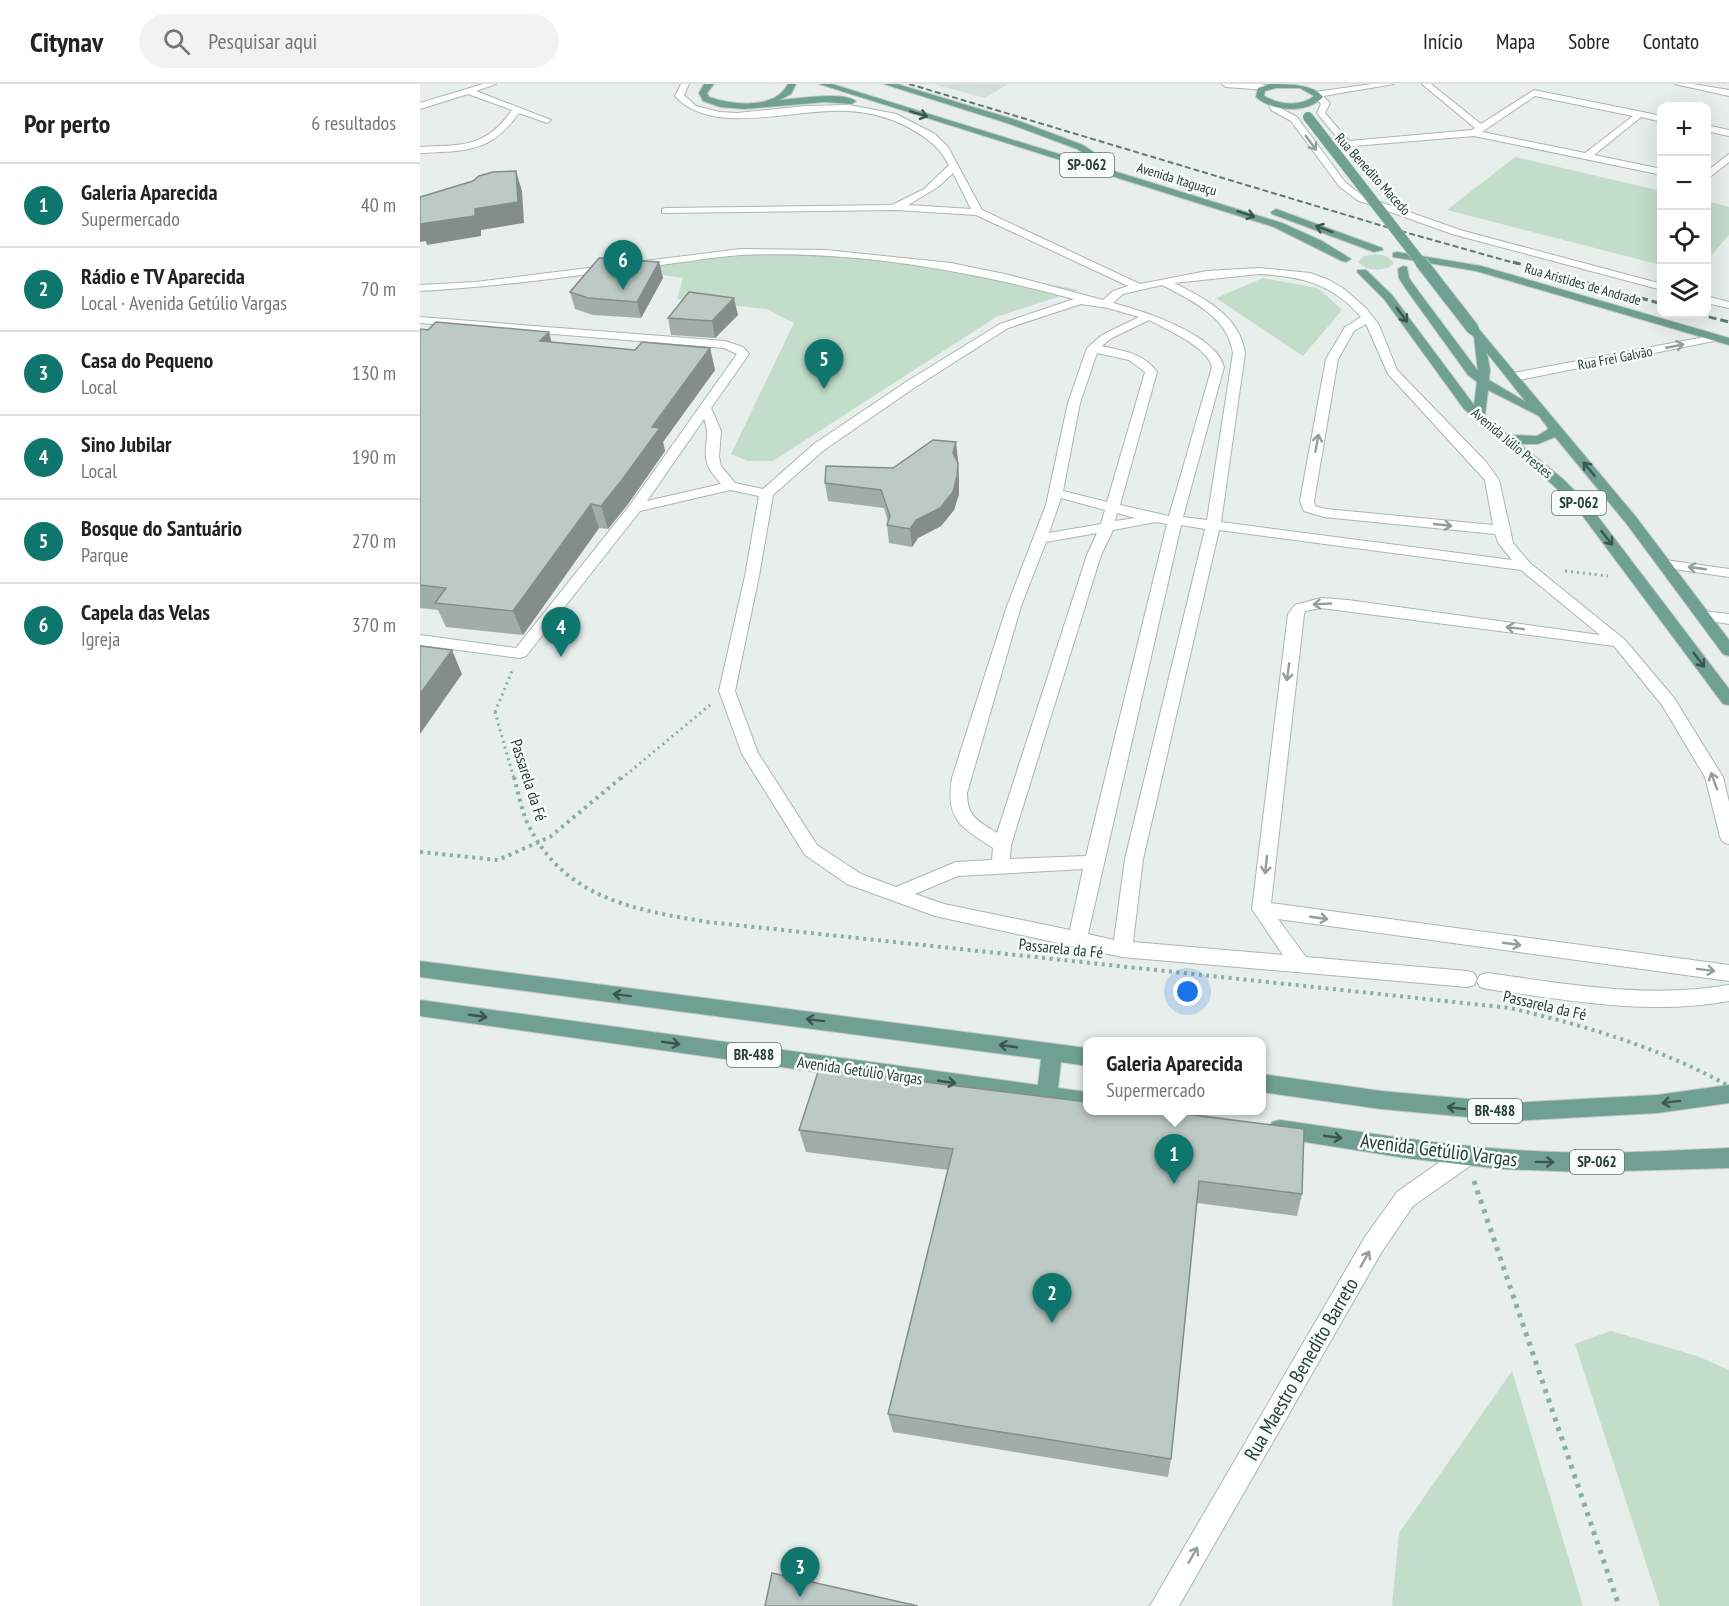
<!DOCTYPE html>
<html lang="pt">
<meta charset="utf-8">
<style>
body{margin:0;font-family:"PT Sans Narrow",sans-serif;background:#f2f2f2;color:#222}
.controls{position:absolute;right:18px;top:18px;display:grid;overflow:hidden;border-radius:12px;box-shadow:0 6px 24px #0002}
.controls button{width:54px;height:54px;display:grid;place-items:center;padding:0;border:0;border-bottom:2px solid #e0e0e0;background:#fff;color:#222;font:30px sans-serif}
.you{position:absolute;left:768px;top:908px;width:21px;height:21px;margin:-15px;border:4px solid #fff;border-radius:50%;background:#1a73e8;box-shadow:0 0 0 9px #1a73e833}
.badge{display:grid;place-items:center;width:39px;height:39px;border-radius:50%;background:#0f766e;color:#fff;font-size:20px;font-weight:700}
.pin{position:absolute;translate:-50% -50px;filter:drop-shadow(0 2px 3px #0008)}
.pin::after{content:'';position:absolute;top:32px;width:21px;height:18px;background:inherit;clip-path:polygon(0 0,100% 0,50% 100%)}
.popup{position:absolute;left:663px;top:953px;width:183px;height:78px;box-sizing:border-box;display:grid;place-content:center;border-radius:12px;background:#fff;filter:drop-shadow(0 2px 4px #0005);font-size:20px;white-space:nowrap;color:#767676}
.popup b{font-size:22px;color:#222}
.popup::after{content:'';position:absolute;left:50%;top:100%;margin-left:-12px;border:12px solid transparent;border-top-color:#fff}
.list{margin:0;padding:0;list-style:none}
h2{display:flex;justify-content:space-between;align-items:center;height:78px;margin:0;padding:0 24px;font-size:26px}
h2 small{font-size:20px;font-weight:400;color:#767676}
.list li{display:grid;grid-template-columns:39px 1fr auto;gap:18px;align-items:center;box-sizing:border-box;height:84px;padding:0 24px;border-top:2px solid #e0e0e0}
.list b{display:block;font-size:22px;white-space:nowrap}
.list p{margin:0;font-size:20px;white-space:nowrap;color:#767676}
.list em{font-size:20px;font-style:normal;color:#767676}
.icon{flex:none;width:33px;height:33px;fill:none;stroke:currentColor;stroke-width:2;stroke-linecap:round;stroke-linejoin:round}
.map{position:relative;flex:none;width:1309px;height:1522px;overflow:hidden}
header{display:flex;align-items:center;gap:36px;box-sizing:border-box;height:84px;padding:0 30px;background:#fff;border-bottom:2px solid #e0e0e0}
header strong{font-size:28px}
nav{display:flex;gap:33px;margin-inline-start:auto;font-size:21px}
.search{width:420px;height:54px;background:#f2f2f2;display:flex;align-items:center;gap:15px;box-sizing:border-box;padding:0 21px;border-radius:33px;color:#767676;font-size:22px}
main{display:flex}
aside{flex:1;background:#fff}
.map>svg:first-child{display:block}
.built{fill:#d5deda}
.green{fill:#c2ddc9}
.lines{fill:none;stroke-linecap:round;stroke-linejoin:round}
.minor-casing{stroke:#aab6b2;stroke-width:2}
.major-casing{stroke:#c3c9c7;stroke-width:2}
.path-far2{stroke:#8aafa3;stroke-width:3;stroke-dasharray:2 4;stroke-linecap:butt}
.path-far1{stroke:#8aafa3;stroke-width:4;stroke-dasharray:3 4.5;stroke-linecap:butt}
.path{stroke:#8aafa3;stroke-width:5;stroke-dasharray:4 6;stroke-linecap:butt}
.minor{fill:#fff;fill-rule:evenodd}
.major{fill:#6fa092;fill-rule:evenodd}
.rail-far1{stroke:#627a73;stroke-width:2;stroke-dasharray:6 3;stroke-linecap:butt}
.rail{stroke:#627a73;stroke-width:3;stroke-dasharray:8 4;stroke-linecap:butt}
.major-bridge-far1-casing{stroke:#c3c9c7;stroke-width:11;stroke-linecap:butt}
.major-bridge-casing{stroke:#c3c9c7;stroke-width:14;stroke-linecap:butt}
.path-bridge-far1{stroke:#8aafa3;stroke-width:3;stroke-dasharray:2 4;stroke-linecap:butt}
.path-bridge{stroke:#8aafa3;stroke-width:4;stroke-dasharray:3 4.5;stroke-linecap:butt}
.major-bridge-far1{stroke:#6fa092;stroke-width:10}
.major-bridge{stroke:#6fa092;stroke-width:12}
.wall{fill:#a2ada9}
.shaded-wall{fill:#848d89}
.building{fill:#bcc9c4;stroke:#848d89;stroke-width:1.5}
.oneway{stroke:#39574e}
.oneway2{stroke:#939f9c}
.labels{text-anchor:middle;stroke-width:5;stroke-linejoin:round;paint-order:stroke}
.far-street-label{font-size:14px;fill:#273f38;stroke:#f7fbf9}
.shield{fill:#f7fbf9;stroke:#657772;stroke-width:1.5}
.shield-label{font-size:15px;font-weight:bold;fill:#273f38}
.street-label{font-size:16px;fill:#273f38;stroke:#f7fbf9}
.near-street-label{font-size:20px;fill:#273f38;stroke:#f7fbf9}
</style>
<header>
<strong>Citynav</strong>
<div class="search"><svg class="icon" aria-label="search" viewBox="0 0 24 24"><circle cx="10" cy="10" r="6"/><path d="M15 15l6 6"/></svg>Pesquisar aqui</div>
<nav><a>Início</a><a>Mapa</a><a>Sobre</a><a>Contato</a></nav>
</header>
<main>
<aside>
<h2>Por perto<small>6 resultados</small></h2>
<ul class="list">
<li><span class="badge">1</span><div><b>Galeria Aparecida</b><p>Supermercado</p></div><em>40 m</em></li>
<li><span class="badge">2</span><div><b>Rádio e TV Aparecida</b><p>Local · Avenida Getúlio Vargas</p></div><em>70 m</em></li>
<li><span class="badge">3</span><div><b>Casa do Pequeno</b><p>Local</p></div><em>130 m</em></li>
<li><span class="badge">4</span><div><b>Sino Jubilar</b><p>Local</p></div><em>190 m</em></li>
<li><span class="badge">5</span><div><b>Bosque do Santuário</b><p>Parque</p></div><em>270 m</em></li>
<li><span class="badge">6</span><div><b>Capela das Velas</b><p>Igreja</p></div><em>370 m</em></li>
</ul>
</aside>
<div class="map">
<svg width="1309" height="1522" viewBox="0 0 1309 1522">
<rect width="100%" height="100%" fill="#e7eeeb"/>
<path class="built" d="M513 0H588L565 14Z"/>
<g class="green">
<path d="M1095 73 1241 107V181L1027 126Z"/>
<path d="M1287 117 1309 123V151L1287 176Z"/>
<path d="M351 165 486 174 660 206 576 233 353 377H328L311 370 374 239 347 225 257 215 263 194 181 182Z"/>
<path d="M955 170 966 172 974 179C965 189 946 187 938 178L944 172Z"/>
<path d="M843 194 898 204 922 226 883 272 796 214Z"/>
<path d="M1191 1247 1277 1272 1309 1286V1522H1240L1155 1260Z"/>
<path d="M1092 1287 1163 1522H972L979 1449Z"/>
</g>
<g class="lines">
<defs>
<g id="minor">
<path d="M63 0H76L56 7 131 36 127 39 99 29C71 69 45 67 0 69V63C42 61 66 64 92 26L48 10 0 25V19Z"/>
<path d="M261 0H269L264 11 276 22 300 28 317 29 386 22 429 21 476 30 515 50 528 63 562 126 720 200 787 187 839 184 890 189 909 196 924 205 946 224 959 241 977 286 1066 378 1079 396 1093 459 1110 479 1205 556 1254 614 1303 693 1309 718V760L1303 758 1300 753 1285 693 1242 621 1194 562 901 524 885 527 884 530 851 819 1309 881V897L858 835 886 873 1047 887 1054 889 1057 895 1054 901 1047 903 702 873 515 832 427 800 385 771 322 670 299 607 325 492 339 412 310 406 220 427 106 572 100 574 0 561V551L96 564 210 421 317 270 304 264 0 239V233L305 257 323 263 329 270 291 324 301 347 299 373 301 382 315 399 343 405 394 360 486 298 580 240 654 215C546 186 434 166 321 171 291 173 261 179 231 182 154 192 77 203 0 207V201L56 198 321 165 406 166 531 179 589 191 683 216 693 207 708 202 556 131 476 126 242 129V125L246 124 472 121 504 105 529 81C518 61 506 53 486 42 468 33 448 28 428 27 377 23 293 54 255 12ZM533 89 551 125 488 121 518 103ZM839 190C881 192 913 200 941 233L925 243 906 275 880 417 884 427 904 433 1075 450 1079 460 1092 476 801 438 825 269C820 232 784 214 754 199ZM742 201C771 216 808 233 813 269L787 436 763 433 804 283C796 250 723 227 693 219L703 210ZM661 220 688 224 719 233 682 251 667 264 648 319 626 421 587 522 532 694C525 736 541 743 573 764L572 776 536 778 476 803 441 790 397 761 338 669 315 607 339 492 353 411 404 366 494 304 588 244ZM729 236C747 246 788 263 792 283L749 432 700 421 737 288C724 269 703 267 682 262L690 255ZM946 240 968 290 1065 396 1073 441 906 425 895 422 894 417 918 275 934 247ZM677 269 709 276 725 288 687 418 643 407 660 319ZM284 335C291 352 284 359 286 374 287 385 295 392 301 400L227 417ZM641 414 685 426 681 440 629 449ZM697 429 715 434 695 437ZM736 438 747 440 666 772 590 775 591 761 681 471 693 446ZM761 441 785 445 705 775 694 856 668 850ZM799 446 1101 486 1180 551 928 516 901 514 875 521 868 530 832 825 863 871 713 858 723 775ZM677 449 667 471 577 749C558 737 547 733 547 709L601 522 626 458ZM663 785 650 846 524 820 495 810 538 792Z"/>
<path d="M802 0H841L851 3 847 6 806 3Z"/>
<path d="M952 0H974L903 12 910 19 905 29 929 57 1052 46 1055 44 1002 0H1011L1061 40 1114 6 1242 32V38L1221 33 1174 71 1242 85V91L1054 52 933 62 989 128 1040 146 1242 200V206L1032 150 937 116 919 102 871 37 851 26 849 20 856 18 858 23 877 33 925 98 943 112 974 123 897 29 901 20 895 13V8ZM1115 12 1213 32 1165 69 1062 48Z"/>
<path d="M1255 0H1273L1309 6V12Z"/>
<path d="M1286 41 1309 46V52L1286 47Z"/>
<path d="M1309 70V78L1286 96V88Z"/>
<path d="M1286 212 1309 218V224L1286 219Z"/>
<path d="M1295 251 1301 254 1299 256 1094 297 1088 293 1094 289Z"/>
<path d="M1245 476 1309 485V493L1240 483 1238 480Z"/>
<path d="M1283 527 1309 530V540L1278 535 1275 532 1278 529Z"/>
<path d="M1067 889C1148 900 1228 915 1309 901V917C1228 932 1148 916 1067 905L1060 903 1057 897 1060 891Z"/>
<path d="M1046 1062 1054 1065 1057 1072 1054 1079 993 1122 961 1169 759 1522H730L945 1153 977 1108 1038 1065Z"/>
</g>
<g id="major">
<path d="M284 0H294L287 9 289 13C312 21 355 26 368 0H376L371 10 359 16C378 15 421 7 436 17L432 20 405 18 324 25 300 23 283 17 279 9Z"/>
<path d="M399 0H412L862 139 902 157 931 175 926 178 922 177 854 143Z"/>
<path d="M464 0H477L596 36 663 61 678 71 670 73 657 65 590 40Z"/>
<path d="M850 0C867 0 894 0 903 13 887 30 853 28 836 13L838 4ZM856 4H880L894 12C880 23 860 21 844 12L845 7Z"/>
<path d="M856 125 962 164 963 166 954 168 852 130 851 128Z"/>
<path d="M977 168 1061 182 1309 254V261L1056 187 973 173V169Z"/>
<path d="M983 182 987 183 989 194 996 204 1058 287 1054 253 1047 245 1049 243H1057L1216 433 1309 556V572L1303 570 1206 439 1135 353 1118 360H1100L1143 395 1169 421 1309 605V621L1303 620 1159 427 1133 401 1044 325 964 215 937 188 938 186H946L972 211 1054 321 1057 298 1048 291 986 205 979 194 978 185ZM1067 269 1106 318 1069 296 1070 286ZM1068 306 1119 332 1128 344 1127 346 1117 352 1088 351 1065 332Z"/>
<path d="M0 877 667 964V982L641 978 638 1004 667 1008V1026L0 932V916L618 1001 621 975 0 893Z"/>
<path d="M841 990 961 1007 1092 1019 1237 1011 1309 1001V1019L1237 1029 1092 1037 961 1025 841 1008Z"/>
<path d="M860 1036C944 1048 1028 1063 1113 1067 1178 1071 1244 1067 1309 1064V1084L1162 1088 1081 1085 986 1074 860 1054 852 1052 849 1045 852 1038Z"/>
</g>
</defs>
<use href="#minor" class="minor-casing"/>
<use href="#major" class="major-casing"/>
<g class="path-far2">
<path d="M1145 487 1188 492"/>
<path d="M75 628 92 587"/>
<path d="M201 695 290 621"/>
</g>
<path class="path-far1" d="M0 768 78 776 130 753 202 693"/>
<path class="path" d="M1054 1097 1199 1522"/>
<use href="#minor" class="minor"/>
<use href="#major" class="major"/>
<path class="rail-far1" d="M489 0 963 142 1098 180"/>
<g class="rail">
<path d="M1093 178 1242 220"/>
<path d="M1277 230 1309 238"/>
</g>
<defs>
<path id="major-bridge-far1" d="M888 33 1002 180"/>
<path id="major-bridge" d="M1001 178 1053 245"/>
</defs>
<use href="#major-bridge-far1" class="major-bridge-far1-casing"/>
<use href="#major-bridge" class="major-bridge-casing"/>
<path class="path-bridge-far1" d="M75 628 94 695"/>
<path class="path-bridge" d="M94 693C98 708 101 724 107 738 142 814 214 826 288 838L1090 924C1167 942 1240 964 1309 1002"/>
<use href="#major-bridge-far1" class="major-bridge-far1"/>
<use href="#major-bridge" class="major-bridge"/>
</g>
<g class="wall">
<path d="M239 178 243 194 221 234 173 231 155 225 150 208Z"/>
<path d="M318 231 295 254 251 251 248 234Z"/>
<path d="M0 245 215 266 290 264 295 286 243 358 245 367 208 420 188 445 179 444 103 551 26 543 18 526 0 524Z"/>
<path d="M538 376 539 397V410L534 426 521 442 498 454 492 463 469 459 467 441 468 438 464 424 408 417 405 399 473 384Z"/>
<path d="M379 1046 882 1110 877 1132 777 1119 751 1375 748 1393 473 1348 468 1330 528 1086 386 1068Z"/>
</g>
<g class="shaded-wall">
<path d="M96 87 102 107 104 139 61 146V152L7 161 6 157 0 158V138L55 125Z"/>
<path d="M239 178 243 194 221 234 217 218Z"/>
<path d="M314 214 318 231 295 254 292 237Z"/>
<path d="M129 248 135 271 120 257Z"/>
<path d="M290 264 295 286 243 358 245 367 208 420 188 445 181 422 232 343Z"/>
<path d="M536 358 538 376 534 387 533 369Z"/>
<path d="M538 379 539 397V410L534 426 521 442 498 454 492 463 490 445Z"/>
<path d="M171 420 179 444 103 551 93 527Z"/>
<path d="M32 566 42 590 0 650V610Z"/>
</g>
<g class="building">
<path d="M96 87 98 118 55 125V132L0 140V113L53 97 59 92 73 88Z"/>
<path d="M179 174 239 178 217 218 168 214 150 208Z"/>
<path d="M269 208 314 214 292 237 248 234Z"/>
<path d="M16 238 129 248 120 257 215 266 222 258 290 264 232 343 240 344 202 396 181 422 171 420 93 527 15 519 26 504 0 501V245L8 246Z"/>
<path d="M513 356 536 358 533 369 538 379 537 392 533 408 520 424 496 436 490 445 467 441 470 432 461 406 405 399 406 382 473 384Z"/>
<path d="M0 562 32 566 0 610Z"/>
<path d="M399 985 667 1018V1026H735L884 1045 882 1110 779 1097 751 1375 468 1330 533 1065 379 1046Z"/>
<path d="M352 1489 498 1522H345Z"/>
</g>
<defs><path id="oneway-shaft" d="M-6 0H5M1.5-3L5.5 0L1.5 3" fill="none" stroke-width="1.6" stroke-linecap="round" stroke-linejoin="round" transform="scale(1.5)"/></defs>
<g class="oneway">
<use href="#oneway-shaft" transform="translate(499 30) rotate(17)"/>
<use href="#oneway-shaft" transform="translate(826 130) rotate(18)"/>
<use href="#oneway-shaft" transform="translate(904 145) rotate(-159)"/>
<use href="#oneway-shaft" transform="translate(982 231) rotate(54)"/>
<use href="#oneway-shaft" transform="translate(1169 385) rotate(-129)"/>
<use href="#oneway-shaft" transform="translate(1187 454) rotate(52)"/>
<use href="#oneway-shaft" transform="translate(1279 576) rotate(53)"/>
<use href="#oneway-shaft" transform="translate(202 911) rotate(-173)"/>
<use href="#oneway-shaft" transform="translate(58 932) rotate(8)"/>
<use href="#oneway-shaft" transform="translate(395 936) rotate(-173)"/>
<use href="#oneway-shaft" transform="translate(251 959) rotate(8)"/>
<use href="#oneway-shaft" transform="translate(588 962) rotate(-172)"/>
<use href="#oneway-shaft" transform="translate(527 998) rotate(8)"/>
<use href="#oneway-shaft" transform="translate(1251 1018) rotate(173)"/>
<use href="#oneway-shaft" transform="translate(1036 1024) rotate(-174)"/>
<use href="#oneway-shaft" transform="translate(913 1053) rotate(8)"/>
<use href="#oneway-shaft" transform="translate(1125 1078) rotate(1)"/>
</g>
<g class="oneway2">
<use href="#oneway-shaft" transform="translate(891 59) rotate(54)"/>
<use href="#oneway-shaft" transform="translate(1255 262) rotate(-11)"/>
<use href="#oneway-shaft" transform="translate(897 359) rotate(-80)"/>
<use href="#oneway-shaft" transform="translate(1023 441) rotate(6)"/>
<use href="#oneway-shaft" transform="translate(1277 484) rotate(-172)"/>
<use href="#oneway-shaft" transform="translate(902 520) rotate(177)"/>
<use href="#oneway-shaft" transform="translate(1095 544) rotate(-173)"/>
<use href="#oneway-shaft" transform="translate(868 588) rotate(98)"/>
<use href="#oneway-shaft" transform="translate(1294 697) rotate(-110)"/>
<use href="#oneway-shaft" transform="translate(846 781) rotate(96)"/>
<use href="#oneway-shaft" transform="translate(899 834) rotate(8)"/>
<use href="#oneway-shaft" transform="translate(1092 860) rotate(8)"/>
<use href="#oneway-shaft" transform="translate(1286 886) rotate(7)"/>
<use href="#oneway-shaft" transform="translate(945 1175) rotate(-60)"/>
<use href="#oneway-shaft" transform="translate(773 1471) rotate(-60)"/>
</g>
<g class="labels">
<g class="far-street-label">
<text transform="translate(953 90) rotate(48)" y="5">Rua Benedito Macedo</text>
<text transform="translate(757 95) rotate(17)" y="5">Avenida Itaguaçu</text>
<text transform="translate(1163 200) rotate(16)" y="5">Rua Aristides de Andrade</text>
<text transform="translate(1195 274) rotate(-11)" y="5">Rua Frei Galvão</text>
<text transform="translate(1092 359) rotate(40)" y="5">Avenida Júlio Prestes</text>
</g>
<g class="shield">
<rect x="640" y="69" width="54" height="24" rx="4.5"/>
<rect x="1132" y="407" width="54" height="24" rx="4.5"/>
<rect x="307" y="959" width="54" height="24" rx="4.5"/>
<rect x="1048" y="1015" width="54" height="24" rx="4.5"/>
<rect x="1150" y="1066" width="54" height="24" rx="4.5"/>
</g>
<g class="shield-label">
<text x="667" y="86">SP-062</text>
<text x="1159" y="424">SP-062</text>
<text x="334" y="976">BR-488</text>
<text x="1075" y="1032">BR-488</text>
<text x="1177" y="1083">SP-062</text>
</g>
<g class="street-label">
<text transform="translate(109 696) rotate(72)" y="6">Passarela da Fé</text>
<text transform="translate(641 864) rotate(6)" y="6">Passarela da Fé</text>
<text transform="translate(1125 921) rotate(13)" y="6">Passarela da Fé</text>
<text transform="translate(440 986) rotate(8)" y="6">Avenida Getúlio Vargas</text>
</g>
<g class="near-street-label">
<text transform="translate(1019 1066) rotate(7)" y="7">Avenida Getúlio Vargas</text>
<text transform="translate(881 1285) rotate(-60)" y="7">Rua Maestro Benedito Barreto</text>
</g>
</g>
</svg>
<div class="controls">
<button>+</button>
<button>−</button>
<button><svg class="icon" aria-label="locate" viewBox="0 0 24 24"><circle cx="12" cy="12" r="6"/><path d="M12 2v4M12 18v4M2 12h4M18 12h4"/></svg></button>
<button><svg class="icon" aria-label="layers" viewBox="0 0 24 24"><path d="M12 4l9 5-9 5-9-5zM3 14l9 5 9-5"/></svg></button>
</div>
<div class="you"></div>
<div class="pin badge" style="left:754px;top:1100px">1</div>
<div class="popup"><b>Galeria Aparecida</b>Supermercado</div>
<div class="pin badge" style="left:632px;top:1239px">2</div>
<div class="pin badge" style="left:380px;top:1513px">3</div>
<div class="pin badge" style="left:141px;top:573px">4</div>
<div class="pin badge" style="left:404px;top:305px">5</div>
<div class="pin badge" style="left:203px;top:206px">6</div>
</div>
</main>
